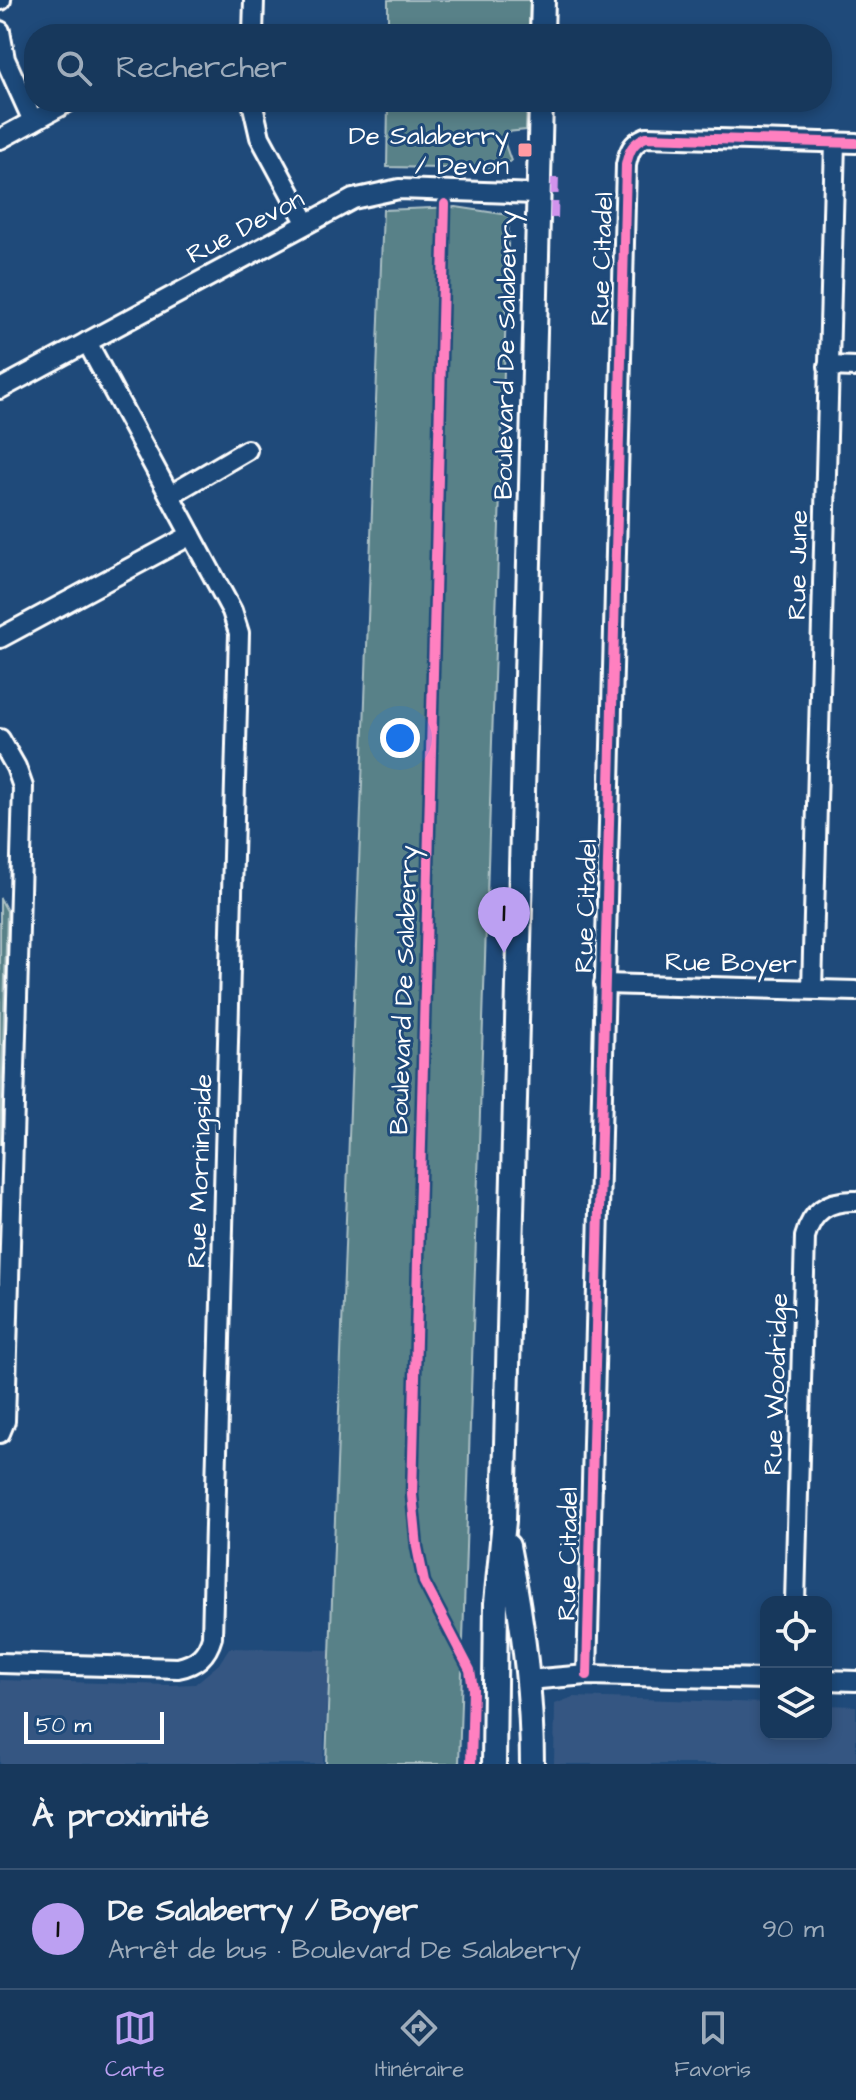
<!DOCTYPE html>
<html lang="fr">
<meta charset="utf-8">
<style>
body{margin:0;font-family:"Architects Daughter",sans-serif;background:#244365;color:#f1f3f6}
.controls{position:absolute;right:24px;bottom:24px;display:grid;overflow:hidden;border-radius:16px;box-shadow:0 4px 12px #0003}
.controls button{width:72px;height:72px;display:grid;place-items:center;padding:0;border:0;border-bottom:2px solid #365272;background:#17385c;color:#f1f3f6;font:40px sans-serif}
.scale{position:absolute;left:24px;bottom:20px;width:140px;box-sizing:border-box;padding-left:8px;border:4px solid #fff;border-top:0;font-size:22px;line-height:28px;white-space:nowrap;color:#fff;-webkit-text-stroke:6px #1f4a7a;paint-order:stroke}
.you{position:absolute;left:400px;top:738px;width:28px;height:28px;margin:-20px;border:6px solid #fff;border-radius:50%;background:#1a73e8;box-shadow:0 0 0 12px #1a73e833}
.badge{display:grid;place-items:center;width:52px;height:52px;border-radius:50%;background:#bca0f2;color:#111;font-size:26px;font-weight:700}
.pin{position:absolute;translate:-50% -66px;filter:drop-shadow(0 2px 4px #0008)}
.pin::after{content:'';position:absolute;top:42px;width:28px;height:24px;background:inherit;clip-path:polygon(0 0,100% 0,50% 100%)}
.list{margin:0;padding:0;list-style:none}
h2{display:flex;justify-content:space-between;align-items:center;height:104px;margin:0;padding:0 32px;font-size:34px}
h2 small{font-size:26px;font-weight:400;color:#9eacbb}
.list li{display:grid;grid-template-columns:52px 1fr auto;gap:24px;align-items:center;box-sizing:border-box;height:120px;padding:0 32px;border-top:2px solid #365272}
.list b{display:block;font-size:30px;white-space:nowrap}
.list p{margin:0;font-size:26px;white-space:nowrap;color:#9eacbb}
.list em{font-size:26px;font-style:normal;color:#9eacbb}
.icon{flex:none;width:44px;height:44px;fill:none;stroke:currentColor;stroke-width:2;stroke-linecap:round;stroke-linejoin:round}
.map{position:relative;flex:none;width:856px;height:1764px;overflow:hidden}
.search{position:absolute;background:#17385c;box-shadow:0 4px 12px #0003;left:24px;right:24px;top:24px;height:88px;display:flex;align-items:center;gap:20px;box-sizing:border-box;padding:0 28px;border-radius:32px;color:#9eacbb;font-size:30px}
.sheet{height:224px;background:#17385c}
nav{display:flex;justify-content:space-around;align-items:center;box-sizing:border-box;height:112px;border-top:2px solid #365272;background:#17385c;font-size:22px;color:#9eacbb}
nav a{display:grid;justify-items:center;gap:4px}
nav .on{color:#bca0f2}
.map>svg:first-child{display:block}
.built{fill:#365782}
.green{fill:#588188;stroke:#acc0c4;stroke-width:2}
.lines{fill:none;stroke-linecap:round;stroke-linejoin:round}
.minor-casing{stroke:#fff;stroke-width:24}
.tertiary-casing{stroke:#fff;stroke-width:28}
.minor{stroke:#1f4a7a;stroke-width:18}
.tertiary{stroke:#1f4a7a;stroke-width:22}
.quiet{stroke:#d193ec;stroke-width:8;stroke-dasharray:16 8;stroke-linecap:butt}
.cycleway-casing{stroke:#1f4a7a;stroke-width:15}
.cycleway{stroke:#ff80c0;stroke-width:10}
.poi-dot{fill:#ff9aa2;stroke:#1f4a7a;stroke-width:3}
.labels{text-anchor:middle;stroke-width:6;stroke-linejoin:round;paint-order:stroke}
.poi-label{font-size:26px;fill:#fff;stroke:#1f4a7a;text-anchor:end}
.street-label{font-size:26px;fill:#fff;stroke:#1f4a7a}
</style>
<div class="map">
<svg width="856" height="1764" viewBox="0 0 856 1764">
<rect width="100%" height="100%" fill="#1f4a7a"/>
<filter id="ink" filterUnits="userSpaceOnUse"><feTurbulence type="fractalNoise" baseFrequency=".0125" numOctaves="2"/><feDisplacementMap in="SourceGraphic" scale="16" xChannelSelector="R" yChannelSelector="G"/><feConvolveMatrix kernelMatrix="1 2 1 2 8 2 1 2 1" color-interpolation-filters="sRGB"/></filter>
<g filter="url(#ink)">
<g class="built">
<path d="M229 1648 330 1650 323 1764H0V1680L170 1685 195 1684 219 1664Z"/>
<path d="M573 1697 766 1703V1734H826V1705L856 1706V1764H554L555 1704Z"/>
</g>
<g class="green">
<path d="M388 0H530L529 34H388Z"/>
<path d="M388 102H527L526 130 507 132 505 144 511 161 495 169 387 167Z"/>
<path d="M456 207 509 215 459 1764H326L383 210Z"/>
<path d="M0 898 7 911 0 1145Z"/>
</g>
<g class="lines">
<defs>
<g id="minor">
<path d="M0 0H1"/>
<path d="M0 31 5 59 33 121"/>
<path d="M253 34 254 0"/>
<path d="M252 102 260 137 306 222"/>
<path d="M0 139 68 102"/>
<path d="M828 366 856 367"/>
<path d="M0 389 353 199 399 189 537 194"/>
<path d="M170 495 247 450"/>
<path d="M0 638 191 535"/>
<path d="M0 739 16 767 23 787 5 1421 0 1433"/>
<path d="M604 984 856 991"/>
<path d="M812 989 835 142"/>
<path d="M795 1602 805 1237C812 1210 829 1200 856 1201"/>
<path d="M0 1663 178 1668C197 1664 207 1655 212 1637L239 633 232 611 87 342"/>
<path d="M587 1675 626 165C629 151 632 143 646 137L856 143"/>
<path d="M528 1680 587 1675 766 1679"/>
<path d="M826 1680 856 1681"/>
</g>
<g id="tertiary">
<path d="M542 34 543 0"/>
<path d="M508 1546C522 1617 532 1691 532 1764"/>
<path d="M494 1764 496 1603 504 1521 541 102"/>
</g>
</defs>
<use href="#minor" class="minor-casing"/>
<use href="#tertiary" class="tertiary-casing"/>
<use href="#minor" class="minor"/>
<use href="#tertiary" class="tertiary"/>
<path class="quiet" d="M554 218 555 174"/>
<defs>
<g id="cycleway">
<path d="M445 204 412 1495 417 1547 424 1582 470 1670 473 1689 471 1764"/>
<path d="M587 1675 626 165C629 151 632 143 646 137L856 143"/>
</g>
</defs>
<use href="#cycleway" class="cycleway-casing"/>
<use href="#cycleway" class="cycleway"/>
</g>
</g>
<rect class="poi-dot" x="517" y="142" width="16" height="16" rx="4"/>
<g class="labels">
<g class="poi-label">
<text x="509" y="144">De Salaberry<tspan x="509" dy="30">/ Devon</tspan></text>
</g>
<g class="street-label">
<text transform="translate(245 226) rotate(-28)" y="9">Rue Devon</text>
<text transform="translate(601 259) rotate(-88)" y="9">Rue Citadel</text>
<text transform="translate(505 355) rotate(-89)" y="9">Boulevard De Salaberry</text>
<text transform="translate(797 565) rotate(-89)" y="9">Rue June</text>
<text transform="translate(585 906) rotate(-88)" y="9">Rue Citadel</text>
<text transform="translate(731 962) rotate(1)" y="9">Rue Boyer</text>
<text transform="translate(403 990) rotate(-88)" y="9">Boulevard De Salaberry</text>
<text transform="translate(199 1171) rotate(-88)" y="9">Rue Morningside</text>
<text transform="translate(775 1384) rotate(-88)" y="9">Rue Woodridge</text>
<text transform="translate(567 1554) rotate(-89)" y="9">Rue Citadel</text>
</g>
</g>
</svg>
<div class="controls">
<button><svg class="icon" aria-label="locate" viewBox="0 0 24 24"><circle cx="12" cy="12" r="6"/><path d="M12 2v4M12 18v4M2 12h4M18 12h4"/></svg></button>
<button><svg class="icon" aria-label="layers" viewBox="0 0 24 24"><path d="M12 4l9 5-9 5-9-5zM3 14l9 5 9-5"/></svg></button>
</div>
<div class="scale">50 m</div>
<div class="you"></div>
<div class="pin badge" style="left:504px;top:953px">1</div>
<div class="search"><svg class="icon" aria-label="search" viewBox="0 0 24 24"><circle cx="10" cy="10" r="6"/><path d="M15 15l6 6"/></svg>Rechercher</div>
</div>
<section class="sheet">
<h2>À proximité<small></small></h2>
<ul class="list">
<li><span class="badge">1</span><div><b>De Salaberry / Boyer</b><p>Arrêt de bus · Boulevard De Salaberry</p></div><em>90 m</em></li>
</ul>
</section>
<nav>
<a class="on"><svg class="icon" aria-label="map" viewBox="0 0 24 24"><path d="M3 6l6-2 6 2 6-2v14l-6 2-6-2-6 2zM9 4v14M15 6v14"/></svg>Carte</a>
<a><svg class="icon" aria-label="directions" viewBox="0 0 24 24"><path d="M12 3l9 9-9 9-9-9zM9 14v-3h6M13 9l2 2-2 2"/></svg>Itinéraire</a>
<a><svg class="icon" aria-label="saved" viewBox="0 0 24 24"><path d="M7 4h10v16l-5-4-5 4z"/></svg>Favoris</a>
</nav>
